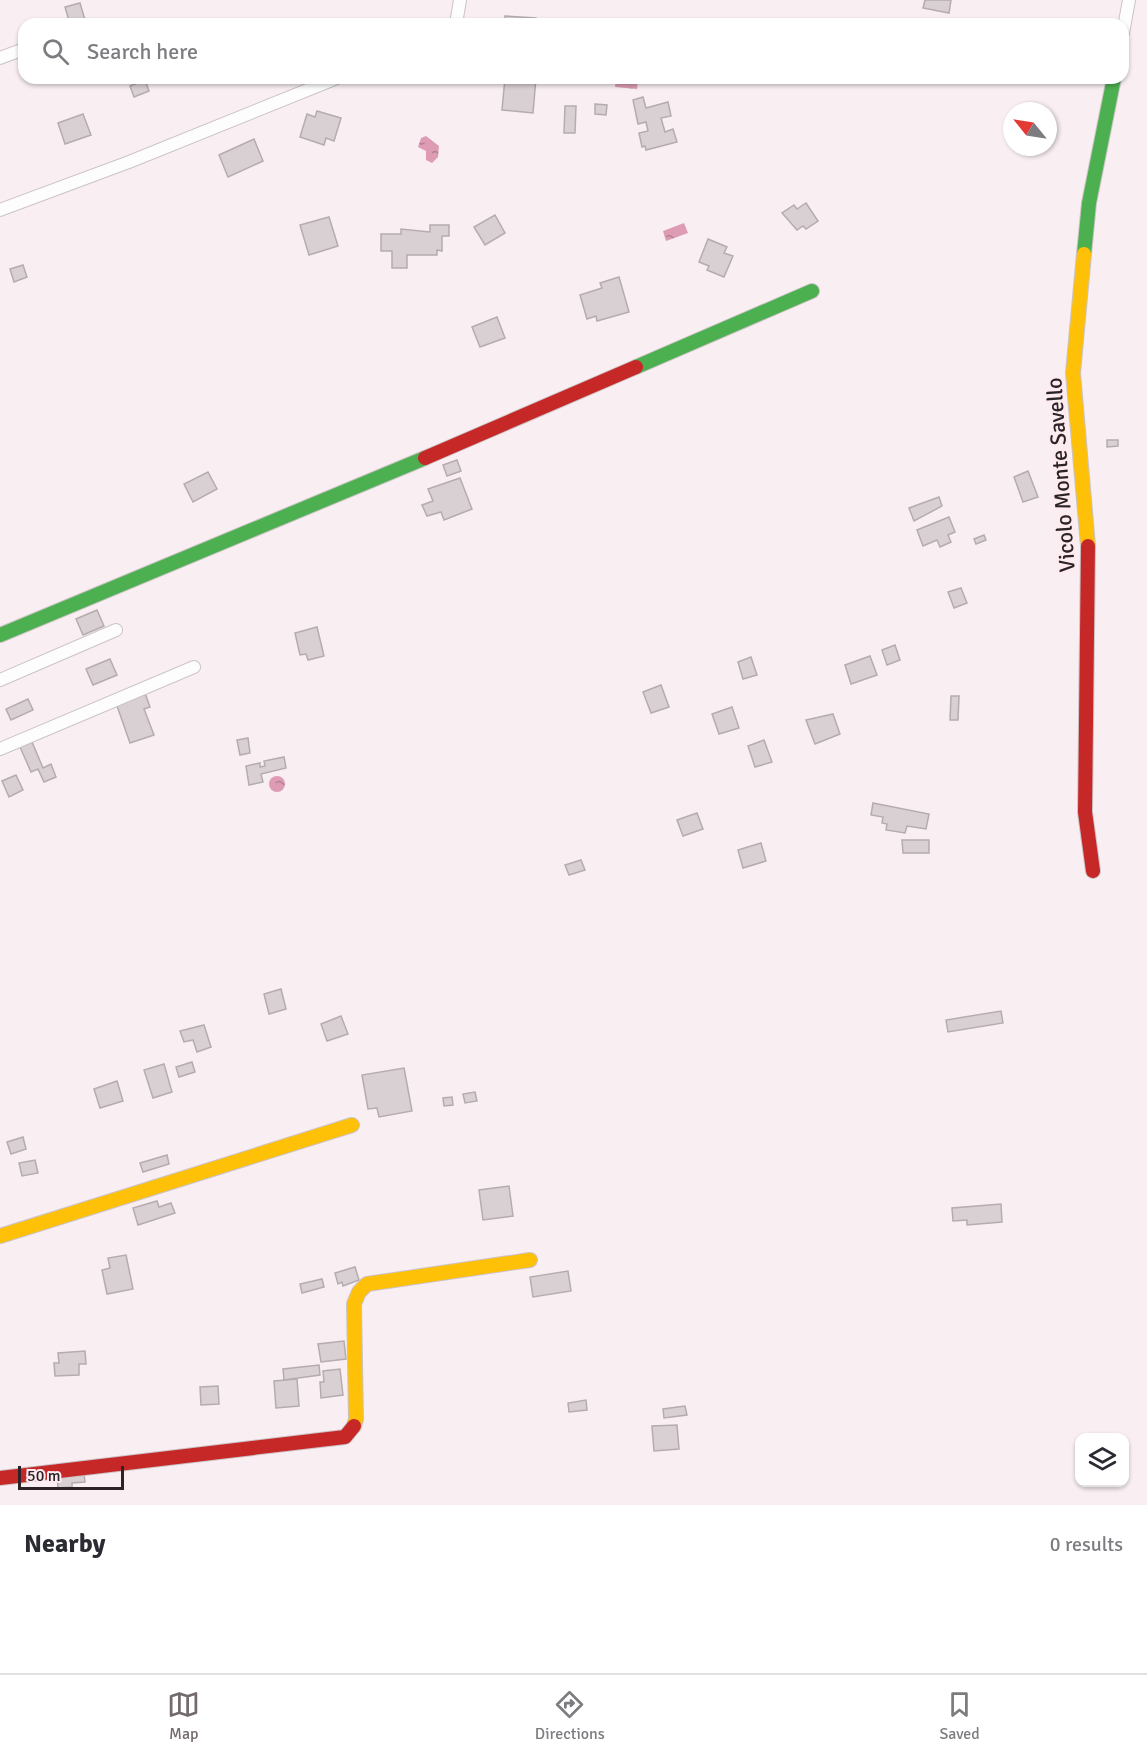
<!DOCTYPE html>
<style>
body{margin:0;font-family:Signika,sans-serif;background:#f7f7f7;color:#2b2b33}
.controls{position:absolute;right:18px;bottom:18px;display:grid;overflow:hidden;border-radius:12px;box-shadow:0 2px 4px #0004}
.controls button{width:54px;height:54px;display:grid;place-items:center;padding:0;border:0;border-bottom:2px solid #e1e1e2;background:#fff;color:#2b2b33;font:30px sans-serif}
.compass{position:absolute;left:1003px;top:102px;width:54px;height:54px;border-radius:50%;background:#fff;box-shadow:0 2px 4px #0004;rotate:300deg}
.scale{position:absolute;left:18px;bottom:15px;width:106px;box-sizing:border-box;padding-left:6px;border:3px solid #2b2325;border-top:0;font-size:16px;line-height:21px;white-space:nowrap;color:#2b2325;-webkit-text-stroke:4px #fdebf0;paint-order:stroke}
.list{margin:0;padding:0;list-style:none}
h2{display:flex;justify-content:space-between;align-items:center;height:78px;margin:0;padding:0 24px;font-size:26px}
h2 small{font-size:20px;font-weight:400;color:#7c7c81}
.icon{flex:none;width:33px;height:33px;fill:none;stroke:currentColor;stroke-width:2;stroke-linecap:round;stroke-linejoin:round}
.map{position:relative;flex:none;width:1147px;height:1505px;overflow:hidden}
.search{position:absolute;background:#fff;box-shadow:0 2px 4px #0004;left:18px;right:18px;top:18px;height:66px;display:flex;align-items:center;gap:15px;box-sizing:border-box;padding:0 21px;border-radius:18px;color:#7c7c81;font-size:22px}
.sheet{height:168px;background:#fff}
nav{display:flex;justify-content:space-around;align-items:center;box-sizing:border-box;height:84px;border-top:2px solid #e1e1e2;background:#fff;font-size:16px;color:#7c7c81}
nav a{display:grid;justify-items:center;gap:3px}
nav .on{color:#736a6d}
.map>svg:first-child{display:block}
.water{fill:url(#water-ripples)}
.building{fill:#d9d0d3;stroke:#b4acae;stroke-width:1.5}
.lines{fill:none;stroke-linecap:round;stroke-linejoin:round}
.street-casing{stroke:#cbc3c6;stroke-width:14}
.fast-casing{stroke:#cbc3c6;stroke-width:16}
.slow-casing{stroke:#cbc3c6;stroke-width:16}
.jam-casing{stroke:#cbc3c6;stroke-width:16}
.street{stroke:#fefdfd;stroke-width:12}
.fast{stroke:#4caf50;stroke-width:14}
.slow{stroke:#ffc107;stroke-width:14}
.jam{stroke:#c62828;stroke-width:14}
.labels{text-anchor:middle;stroke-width:6;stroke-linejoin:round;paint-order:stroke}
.street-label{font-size:22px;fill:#2b2325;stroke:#fdebf0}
</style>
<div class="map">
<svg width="1147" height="1505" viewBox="0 0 1147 1505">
<defs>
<pattern id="water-ripples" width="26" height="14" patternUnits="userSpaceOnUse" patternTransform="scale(1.5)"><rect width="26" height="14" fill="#dd9cb4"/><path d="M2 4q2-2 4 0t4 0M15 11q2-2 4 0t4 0" fill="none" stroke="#b37f92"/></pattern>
</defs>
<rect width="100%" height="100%" fill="#f9eff2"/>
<g class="water">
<path d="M616 79 638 81 637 89 615 87Z"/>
<path d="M426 136 439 146 438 157 432 163 426 160V151L418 147 421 138Z"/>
<path d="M684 223 688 233 666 241 663 231Z"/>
<circle cx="277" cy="784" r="8"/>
</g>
<g class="building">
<path d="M925 0H951L949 13 923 8Z"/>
<path d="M80 3 85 20 70 24 65 7Z"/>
<path d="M505 16 536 18 535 24H505Z"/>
<path d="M505 78H536L533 113 502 110Z"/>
<path d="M145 80 149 91 134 97 130 86Z"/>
<path d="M643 97 646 108 668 102 671 116 661 118 665 132 673 129 677 142 646 150 645 146 642 147 639 133 648 131 646 122 638 124 633 100Z"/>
<path d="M595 104 607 105 606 115 595 114Z"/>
<path d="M565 106H576L575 133H564Z"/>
<path d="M317 111 341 118 334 141 326 138 324 145 300 137 307 114 315 117Z"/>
<path d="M83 114 91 135 65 144 58 123Z"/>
<path d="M254 139 263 161 228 177 219 155Z"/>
<path d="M806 203 818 221 806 229 803 226 797 230 782 213 794 205 797 209Z"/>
<path d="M495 215 505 233 485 245 474 227Z"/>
<path d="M329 217 338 246 309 255 300 225Z"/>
<path d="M430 225H449V236H442V251L437 250V255H407V268H392V251H381V234H401V229L430 232Z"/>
<path d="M708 239 727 247 724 253 733 256 724 277 707 270 709 266 699 262Z"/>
<path d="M23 265 27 277 14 282 10 269Z"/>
<path d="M619 277 629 312 597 321 596 316 587 319 580 295 602 288 600 283Z"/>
<path d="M497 317 505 338 480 347 472 327Z"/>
<path d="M1107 440H1118V446L1107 447Z"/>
<path d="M457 460 461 471 447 476 443 465Z"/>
<path d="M1028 471 1038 497 1023 502 1014 477Z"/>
<path d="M208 472 217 489 193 502 184 484Z"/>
<path d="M460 478 472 509 444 520 441 512 427 516 422 505 433 501 428 489Z"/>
<path d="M939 497 942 506 914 521 909 508Z"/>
<path d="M949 517 955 532 948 535 951 542 940 547 937 540 923 546 917 530Z"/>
<path d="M984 535 986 540 976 544 974 539Z"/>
<path d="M961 588 967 603 954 608 948 592Z"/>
<path d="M97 610 104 626 83 635 76 619Z"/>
<path d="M317 627 324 656 308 660 306 654 300 655 295 633Z"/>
<path d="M895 645 900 660 887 665 882 650Z"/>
<path d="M870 656 877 675 851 684 845 665Z"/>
<path d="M751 657 757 675 743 679 738 662Z"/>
<path d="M110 659 117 675 93 685 86 669Z"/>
<path d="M661 685 669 707 651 713 643 692Z"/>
<path d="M145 693 150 707 144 709 154 735 130 743 116 703Z"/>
<path d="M951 696H959L958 720H950Z"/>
<path d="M28 699 33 710 11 720 6 709Z"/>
<path d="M732 707 739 728 719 734 712 714Z"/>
<path d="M833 714 840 734 815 744 806 720Z"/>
<path d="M248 738 250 753 240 755 237 740Z"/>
<path d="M764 740 772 762 755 767 748 746Z"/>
<path d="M32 742 43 768 51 764 56 777 44 782 38 769 31 772 20 747Z"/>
<path d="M284 757 286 768 261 774 263 782 249 785 246 766 260 763V767L265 766 264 761Z"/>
<path d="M16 775 23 790 9 797 2 781Z"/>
<path d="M873 803 929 814 926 829 907 826 905 833 886 830 887 824 882 823 883 817 871 815Z"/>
<path d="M697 813 703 829 683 836 677 820Z"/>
<path d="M902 840H929V853H903Z"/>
<path d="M761 843 766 861 743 868 738 850Z"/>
<path d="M581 860 585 870 569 875 565 865Z"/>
<path d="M281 989 286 1009 269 1014 264 994Z"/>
<path d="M1001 1011 1003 1023 948 1032 946 1020Z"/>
<path d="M341 1016 348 1034 327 1041 321 1024Z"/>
<path d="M204 1025 211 1047 197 1052 193 1040 184 1042 180 1031Z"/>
<path d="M192 1062 195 1072 179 1077 176 1067Z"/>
<path d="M164 1064 172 1092 153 1098 144 1070Z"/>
<path d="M404 1068 412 1111 379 1117 377 1108 368 1109 362 1075Z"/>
<path d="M117 1081 123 1101 100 1108 94 1089Z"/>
<path d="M475 1092 477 1101 465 1103 463 1094Z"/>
<path d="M452 1097 453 1105 444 1106 443 1098Z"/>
<path d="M23 1137 26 1149 11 1154 7 1142Z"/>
<path d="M167 1155 169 1164 143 1172 140 1163Z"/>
<path d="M35 1160 38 1173 22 1176 19 1163Z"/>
<path d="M509 1186 513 1216 483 1220 479 1190Z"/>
<path d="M157 1201 159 1207 171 1203 175 1213 138 1225 133 1208Z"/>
<path d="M1001 1204 1002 1222 967 1225V1220L953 1221 952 1208Z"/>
<path d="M126 1255 133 1289 107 1294 102 1270 110 1268 108 1258Z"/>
<path d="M355 1267 359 1280 343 1286 342 1282 338 1284 335 1273Z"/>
<path d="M568 1271 571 1291 533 1297 530 1277Z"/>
<path d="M322 1279 324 1287 302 1293 300 1284Z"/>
<path d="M344 1341 346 1359 321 1362 318 1344Z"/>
<path d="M85 1351 86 1364H79V1375L55 1376 54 1363H59L58 1353Z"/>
<path d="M319 1365 320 1375 284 1380 283 1369Z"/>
<path d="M340 1369 343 1395 321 1398 320 1382H324L323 1371Z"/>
<path d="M297 1379 299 1406 276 1408 274 1381Z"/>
<path d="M218 1386 219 1404 201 1405 200 1387Z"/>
<path d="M586 1400 587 1410 569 1412 568 1403Z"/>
<path d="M685 1406 687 1415 664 1418 663 1409Z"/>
<path d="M677 1425 679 1449 654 1451 652 1426Z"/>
<path d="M84 1474 85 1482 72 1483V1487L58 1488 57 1476Z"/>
</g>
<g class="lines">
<defs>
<g id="street">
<path d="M456 24 460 0"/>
<path d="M1123 33 1129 0"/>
<path d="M0 58 24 49"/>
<path d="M0 210 129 162 337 78"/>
<path d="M0 680 116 630"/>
<path d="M0 749 194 667"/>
</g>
<g id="fast">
<path d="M1084 254 1089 203 1114 78"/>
<path d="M636 367 812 291"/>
<path d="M0 635 425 458"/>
</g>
<g id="slow">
<path d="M1084 254 1073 373 1088 546"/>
<path d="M0 1236 352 1125"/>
<path d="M354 1426 356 1419 354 1304 359 1292 367 1284 530 1260"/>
</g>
<g id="jam">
<path d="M425 458 636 367"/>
<path d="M1088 546 1085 812 1093 871"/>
<path d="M0 1478 345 1437 354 1426"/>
</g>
</defs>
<use href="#street" class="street-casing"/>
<use href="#fast" class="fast-casing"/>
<use href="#slow" class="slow-casing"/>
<use href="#jam" class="jam-casing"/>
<use href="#street" class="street"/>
<use href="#fast" class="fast"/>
<use href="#slow" class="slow"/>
<use href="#jam" class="jam"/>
</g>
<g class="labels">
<g class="street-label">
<text transform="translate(1060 475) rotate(-94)" y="8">Vicolo Monte Savello</text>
</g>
</g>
</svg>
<div class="controls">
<button><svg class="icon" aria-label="layers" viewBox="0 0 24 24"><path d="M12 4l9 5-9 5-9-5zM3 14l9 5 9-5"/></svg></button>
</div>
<svg class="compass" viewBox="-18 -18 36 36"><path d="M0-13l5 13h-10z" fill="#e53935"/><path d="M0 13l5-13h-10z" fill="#7c7c81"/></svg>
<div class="scale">50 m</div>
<div class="search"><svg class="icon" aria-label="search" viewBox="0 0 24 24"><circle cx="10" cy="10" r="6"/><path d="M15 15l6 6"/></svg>Search here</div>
</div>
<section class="sheet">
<h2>Nearby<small>0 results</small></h2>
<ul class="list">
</ul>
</section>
<nav>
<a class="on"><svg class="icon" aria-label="map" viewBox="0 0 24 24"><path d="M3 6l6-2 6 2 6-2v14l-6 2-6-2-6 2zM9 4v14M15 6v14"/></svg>Map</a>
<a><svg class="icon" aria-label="directions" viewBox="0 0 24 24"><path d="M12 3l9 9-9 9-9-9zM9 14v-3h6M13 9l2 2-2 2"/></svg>Directions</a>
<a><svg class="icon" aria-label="saved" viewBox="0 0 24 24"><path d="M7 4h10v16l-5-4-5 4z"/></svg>Saved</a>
</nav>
